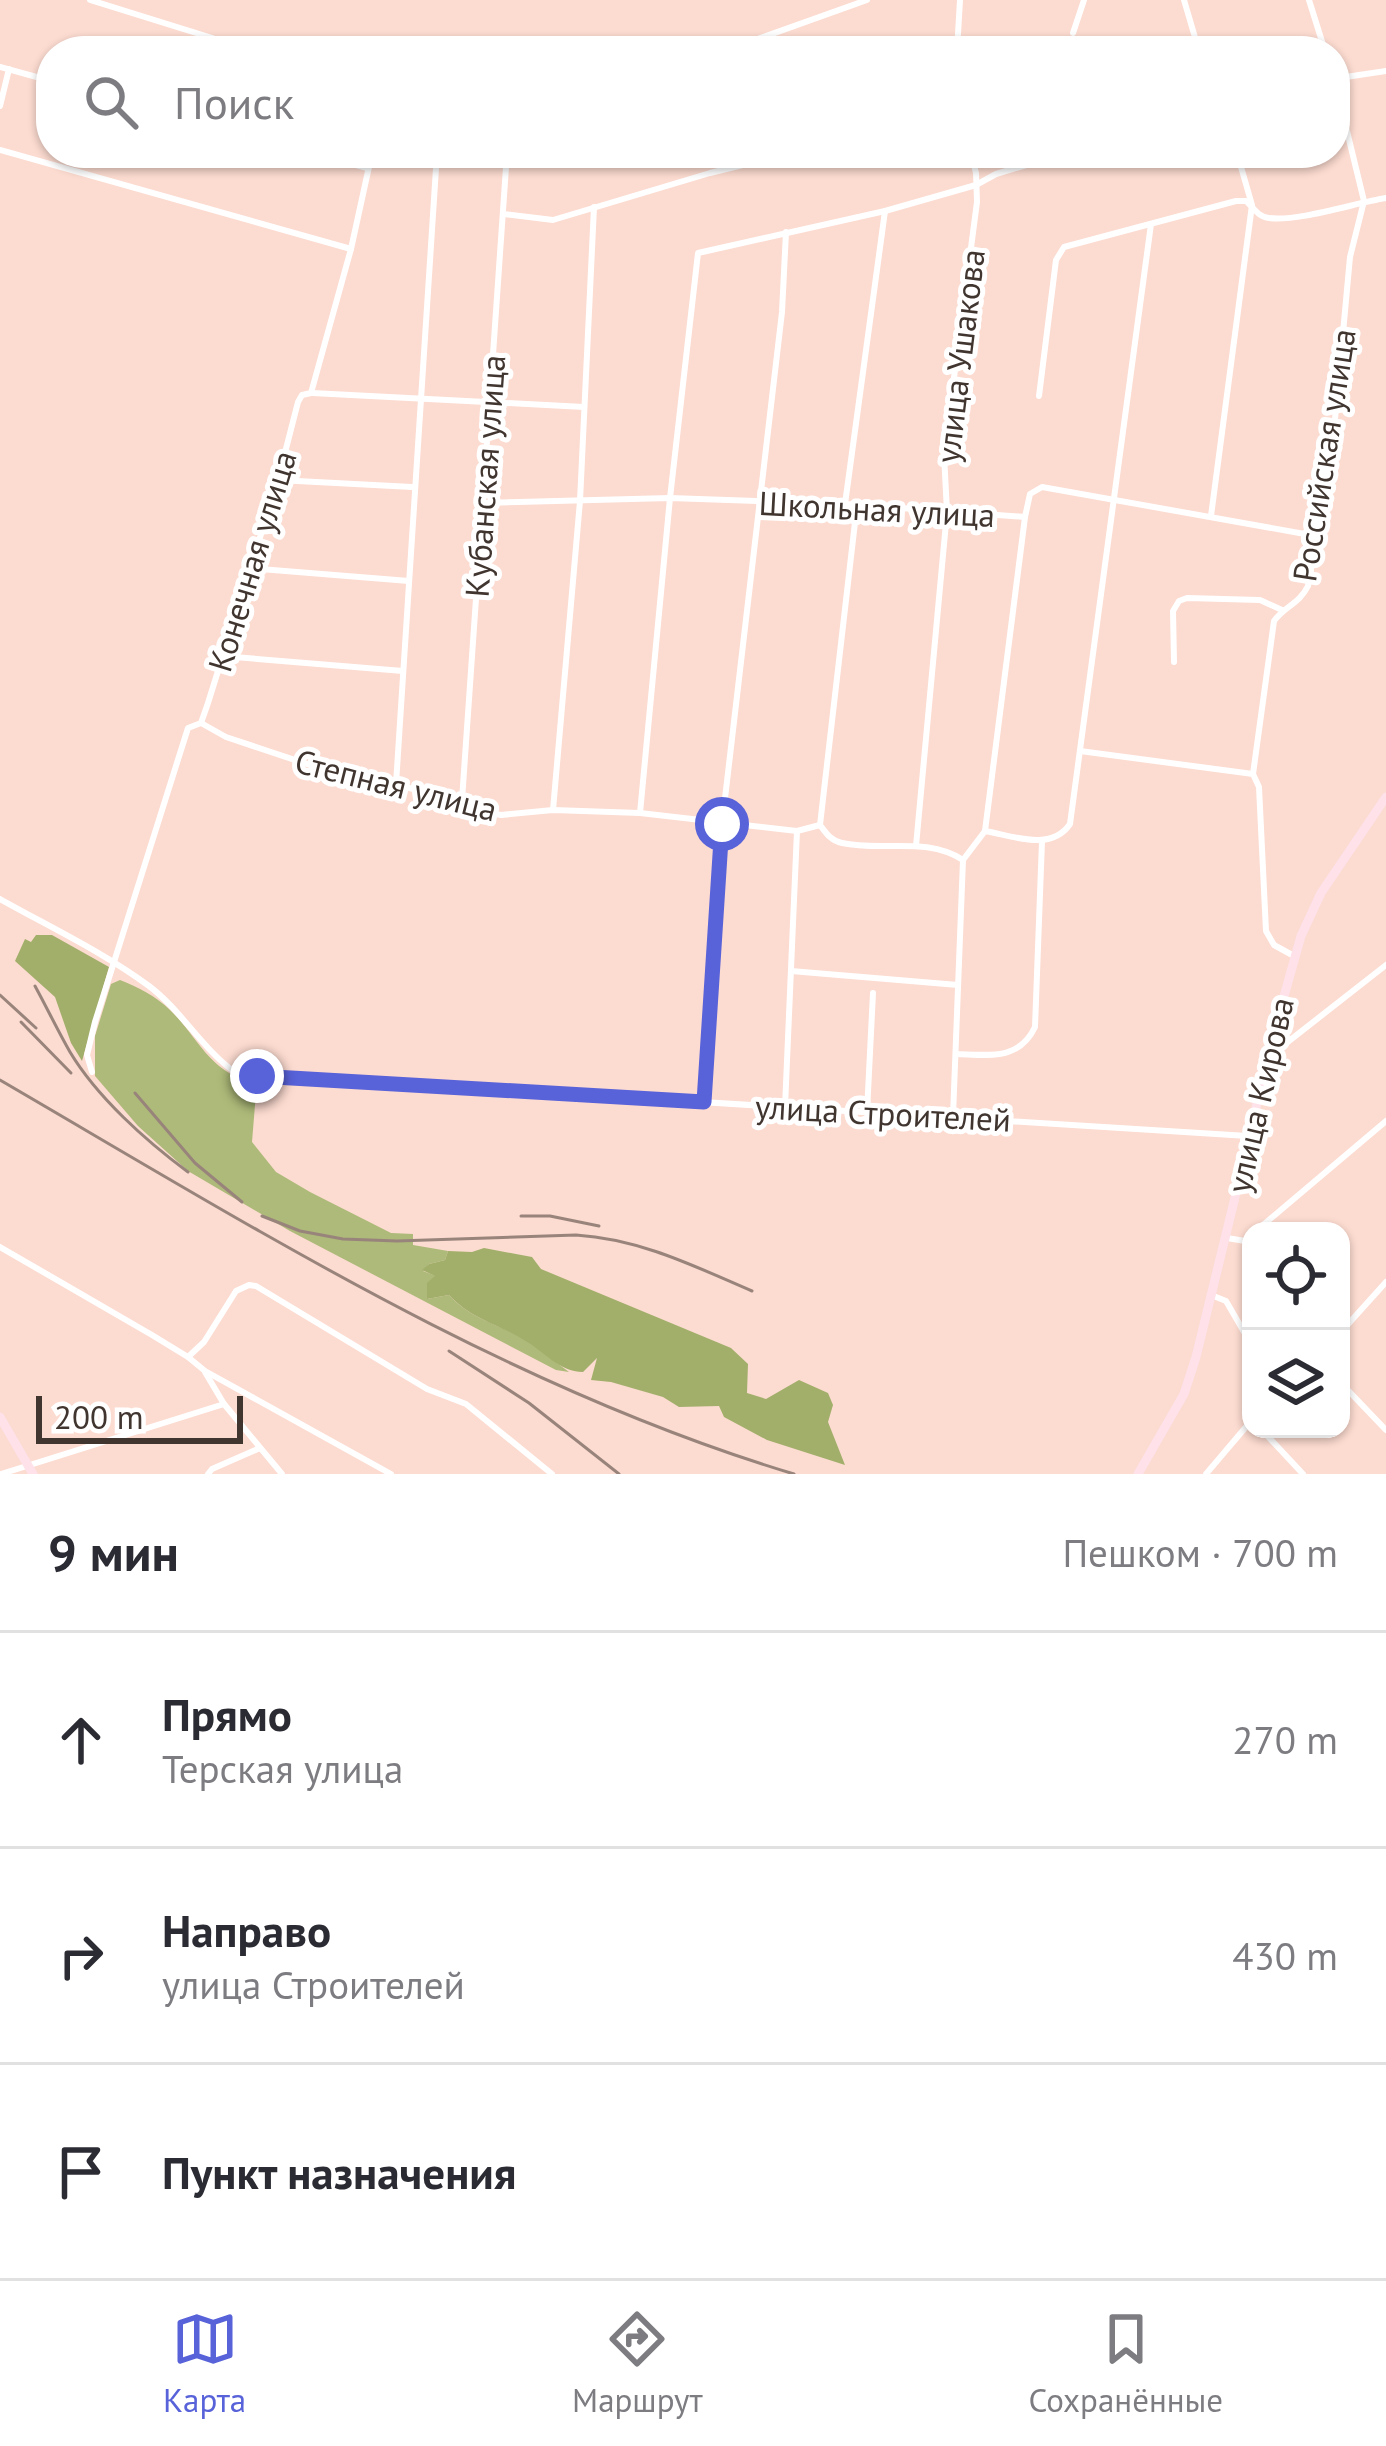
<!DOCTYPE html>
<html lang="ru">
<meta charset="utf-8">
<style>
body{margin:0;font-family:"PT Sans",sans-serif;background:#f7f7f7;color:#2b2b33}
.controls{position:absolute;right:36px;bottom:36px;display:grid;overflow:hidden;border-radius:24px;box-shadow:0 3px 9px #0004}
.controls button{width:108px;height:108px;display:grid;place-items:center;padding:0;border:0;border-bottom:3px solid #e1e1e2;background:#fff;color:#2b2b33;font:60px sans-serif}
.scale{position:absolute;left:36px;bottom:30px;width:207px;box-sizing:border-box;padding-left:12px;border:6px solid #413530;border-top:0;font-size:33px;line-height:42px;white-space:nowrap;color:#413530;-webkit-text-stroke:9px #fff;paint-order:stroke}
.stop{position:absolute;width:36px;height:36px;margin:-27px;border:9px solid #5862d9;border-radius:50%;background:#fff}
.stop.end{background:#5862d9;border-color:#fff;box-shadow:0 3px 12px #0008}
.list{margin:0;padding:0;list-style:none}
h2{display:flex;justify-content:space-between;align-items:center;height:156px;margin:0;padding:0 48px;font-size:51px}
h2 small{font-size:39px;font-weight:400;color:#7c7c81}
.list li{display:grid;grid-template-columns:78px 1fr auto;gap:36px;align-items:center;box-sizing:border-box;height:216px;padding:0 48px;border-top:3px solid #e1e1e2}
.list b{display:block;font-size:45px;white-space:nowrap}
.list p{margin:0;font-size:39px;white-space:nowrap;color:#7c7c81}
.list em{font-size:39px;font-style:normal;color:#7c7c81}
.icon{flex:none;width:66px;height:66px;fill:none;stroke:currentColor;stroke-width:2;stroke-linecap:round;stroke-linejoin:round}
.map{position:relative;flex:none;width:1386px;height:1474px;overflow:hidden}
.search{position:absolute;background:#fff;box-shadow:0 3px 9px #0004;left:36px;right:36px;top:36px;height:132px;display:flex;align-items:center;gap:30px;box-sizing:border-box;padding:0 42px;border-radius:48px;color:#7c7c81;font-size:45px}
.sheet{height:804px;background:#fff}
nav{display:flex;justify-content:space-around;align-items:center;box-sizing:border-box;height:168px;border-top:3px solid #e1e1e2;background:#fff;font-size:33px;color:#7c7c81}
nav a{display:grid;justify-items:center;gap:6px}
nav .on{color:#5862d9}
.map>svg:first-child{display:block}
.green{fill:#adba79}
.forest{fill:#a2af6b}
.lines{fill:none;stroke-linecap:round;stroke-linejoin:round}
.street{stroke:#fff;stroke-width:6}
.secondary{stroke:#fee1e9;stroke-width:9}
.rail{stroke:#99847c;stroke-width:3}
.route{stroke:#5862d9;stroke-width:15}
.labels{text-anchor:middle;stroke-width:10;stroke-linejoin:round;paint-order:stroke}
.street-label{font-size:33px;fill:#413530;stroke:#fff}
</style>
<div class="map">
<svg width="1386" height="1474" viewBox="0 0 1386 1474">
<rect width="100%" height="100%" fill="#fcdbd0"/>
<path class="green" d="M120 980C138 987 156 996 170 1010 198 1036 213 1080 257 1080L252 1142 276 1172 310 1192 391 1233 413 1234V1245L448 1251 445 1260 429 1264 423 1271 436 1276 427 1299 449 1295C470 1318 496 1324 523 1338 539 1348 554 1361 569 1372L556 1370 290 1231 188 1171 138 1126 95 1076V1036L111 984Z"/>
<g class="forest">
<path d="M36 935H52L109 967 82 1061 71 1043 55 997 15 961 25 939 31 942Z"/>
<path d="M484 1248 532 1257 541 1269 731 1348 748 1364 747 1393 766 1399 799 1380 828 1393 833 1405 828 1422 845 1465 767 1440 724 1417 719 1406 679 1407 663 1397 611 1382 591 1380 597 1358 583 1372C559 1372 544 1351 524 1340 498 1324 471 1319 449 1295L427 1299V1283L435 1276 422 1270 429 1264 445 1260 448 1251 472 1252Z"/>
</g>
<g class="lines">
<g class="street">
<path d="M90 0 254 51"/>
<path d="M1184 0 1199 51"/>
<path d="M1309 0 1325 51"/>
<path d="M1073 33 1084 0"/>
<path d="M724 51 867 0"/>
<path d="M957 51 960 0"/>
<path d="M0 67 51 81"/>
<path d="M1339 78 1386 71"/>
<path d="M0 106 9 69"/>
<path d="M0 150 351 249"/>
<path d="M313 153 367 168"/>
<path d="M503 214 553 220 710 173 759 161"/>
<path d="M312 393 584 407"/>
<path d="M1039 396 1056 260 1064 247 1236 201H1246C1253 207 1258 217 1269 218 1297 222 1355 203 1386 198"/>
<path d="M278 480 412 487"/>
<path d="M484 503 670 498 845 504 1025 517 1030 494 1042 487 1316 536"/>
<path d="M845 504 885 211"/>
<path d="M1211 516 1252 205 1237 153"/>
<path d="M249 568 409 581"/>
<path d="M222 656 403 671"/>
<path d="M1174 662 1173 611 1179 601 1187 598 1260 600 1282 610"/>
<path d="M201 723 226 737 352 779 396 785 462 800 476 810 501 815 553 810 640 813 797 831 820 825C826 833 831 841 842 843 882 852 926 836 963 860L985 831C1013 836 1051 852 1070 824L1151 224"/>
<path d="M1080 751 1253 774"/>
<path d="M396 784 437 153"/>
<path d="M462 800 507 153"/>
<path d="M553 810 580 501 594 207"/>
<path d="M640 813 670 498 698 253 885 211 976 185 996 174 1067 153"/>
<path d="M820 825 857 505"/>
<path d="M985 831 1025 517"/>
<path d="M916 846 947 512 944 454 977 202 976 173 971 153"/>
<path d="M0 899C50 927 103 952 149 986 182 1011 202 1049 236 1073L1248 1136"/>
<path d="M1294 956 1274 945 1266 931 1259 787 1253 774 1274 621C1285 606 1299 604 1308 586L1334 430 1350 257 1364 201 1345 123 1342 86 1335 73"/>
<path d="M791 971 958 985"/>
<path d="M956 1054C988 1055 1019 1061 1035 1027L1042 841"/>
<path d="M1266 1059 1386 965"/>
<path d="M92 1072 87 1055 95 1022 188 728 201 723 208 703 278 480 298 402 302 395 311 393 351 249 372 153"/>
<path d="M704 1100 722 824 782 312 786 232"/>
<path d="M785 1107 797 831"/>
<path d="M867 1112 873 993"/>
<path d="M953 1116 963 860"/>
<path d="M1256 1231 1386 1121"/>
<path d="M1227 1238 1245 1241 1251 1236"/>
<path d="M0 1247 152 1335 188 1357 205 1371 391 1474"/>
<path d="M1211 1295 1226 1301 1251 1344"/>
<path d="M1341 1332 1386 1282"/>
<path d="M188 1357 204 1342 236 1291 249 1285 256 1286 427 1389 466 1404 552 1474"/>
<path d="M205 1372 224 1404 282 1474"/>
<path d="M1341 1383 1386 1430"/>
<path d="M1261 1429 1303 1474"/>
<path d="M1 1474 224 1404"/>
<path d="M208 1474 212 1469 260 1448"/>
<path d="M1206 1474 1251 1421"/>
</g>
<g class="secondary">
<path d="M0 1417 33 1474"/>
<path d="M1138 1474 1184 1394 1196 1357 1250 1136 1266 1060 1301 936 1321 893 1386 797"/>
</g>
<g class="rail">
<path d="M35 986C47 1008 58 1031 70 1052 97 1097 146 1141 188 1172"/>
<path d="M0 995 36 1028"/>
<path d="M21 1022 71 1073"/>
<path d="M0 1080C256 1229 508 1388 794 1474"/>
<path d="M135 1093 195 1163 242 1202"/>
<path d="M262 1216 300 1231 343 1239 397 1241 576 1235C640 1239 694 1266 752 1291"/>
<path d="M521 1216H550L599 1226"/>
<path d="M449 1351 529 1403 619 1474"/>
</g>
</g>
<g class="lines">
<path class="route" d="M257 1076 704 1102 722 824"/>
</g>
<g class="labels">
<g class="street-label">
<text transform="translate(960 356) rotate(-83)" y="12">улица Ушакова</text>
<text transform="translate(1324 455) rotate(-81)" y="12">Российская улица</text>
<text transform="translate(485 476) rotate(-86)" y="12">Кубанская улица</text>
<text transform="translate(877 509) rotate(3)" y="12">Школьная улица</text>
<text transform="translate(252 561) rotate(-73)" y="12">Конечная улица</text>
<text transform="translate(396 785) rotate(14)" y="12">Степная улица</text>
<text transform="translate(1260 1095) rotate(-77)" y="12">улица Кирова</text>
<text transform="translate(883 1113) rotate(3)" y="12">улица Строителей</text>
</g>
</g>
</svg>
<div class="controls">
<button><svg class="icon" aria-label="locate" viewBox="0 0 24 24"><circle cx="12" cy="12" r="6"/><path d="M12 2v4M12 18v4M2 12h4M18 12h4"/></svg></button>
<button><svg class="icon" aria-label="layers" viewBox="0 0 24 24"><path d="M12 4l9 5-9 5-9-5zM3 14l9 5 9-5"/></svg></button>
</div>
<div class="scale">200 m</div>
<div class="stop" style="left:722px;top:824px"></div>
<div class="stop end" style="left:257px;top:1076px"></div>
<div class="search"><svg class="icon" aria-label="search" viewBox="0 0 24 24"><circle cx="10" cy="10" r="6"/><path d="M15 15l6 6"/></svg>Поиск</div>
</div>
<section class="sheet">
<h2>9 мин<small>Пешком · 700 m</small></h2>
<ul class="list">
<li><svg class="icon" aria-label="ahead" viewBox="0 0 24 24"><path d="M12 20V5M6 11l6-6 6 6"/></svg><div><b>Прямо</b><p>Терская улица</p></div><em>270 m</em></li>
<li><svg class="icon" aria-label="right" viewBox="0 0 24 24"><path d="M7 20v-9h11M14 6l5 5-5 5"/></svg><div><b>Направо</b><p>улица Строителей</p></div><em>430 m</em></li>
<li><svg class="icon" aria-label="arrive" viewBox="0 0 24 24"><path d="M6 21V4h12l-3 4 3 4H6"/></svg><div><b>Пункт назначения</b></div></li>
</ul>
</section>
<nav>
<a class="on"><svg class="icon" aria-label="map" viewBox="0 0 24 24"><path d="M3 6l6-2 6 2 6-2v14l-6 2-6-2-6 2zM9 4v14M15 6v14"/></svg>Карта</a>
<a><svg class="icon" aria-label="directions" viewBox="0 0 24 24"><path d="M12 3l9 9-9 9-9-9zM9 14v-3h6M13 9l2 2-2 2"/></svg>Маршрут</a>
<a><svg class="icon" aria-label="saved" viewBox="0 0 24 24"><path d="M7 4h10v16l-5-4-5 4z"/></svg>Сохранённые</a>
</nav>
